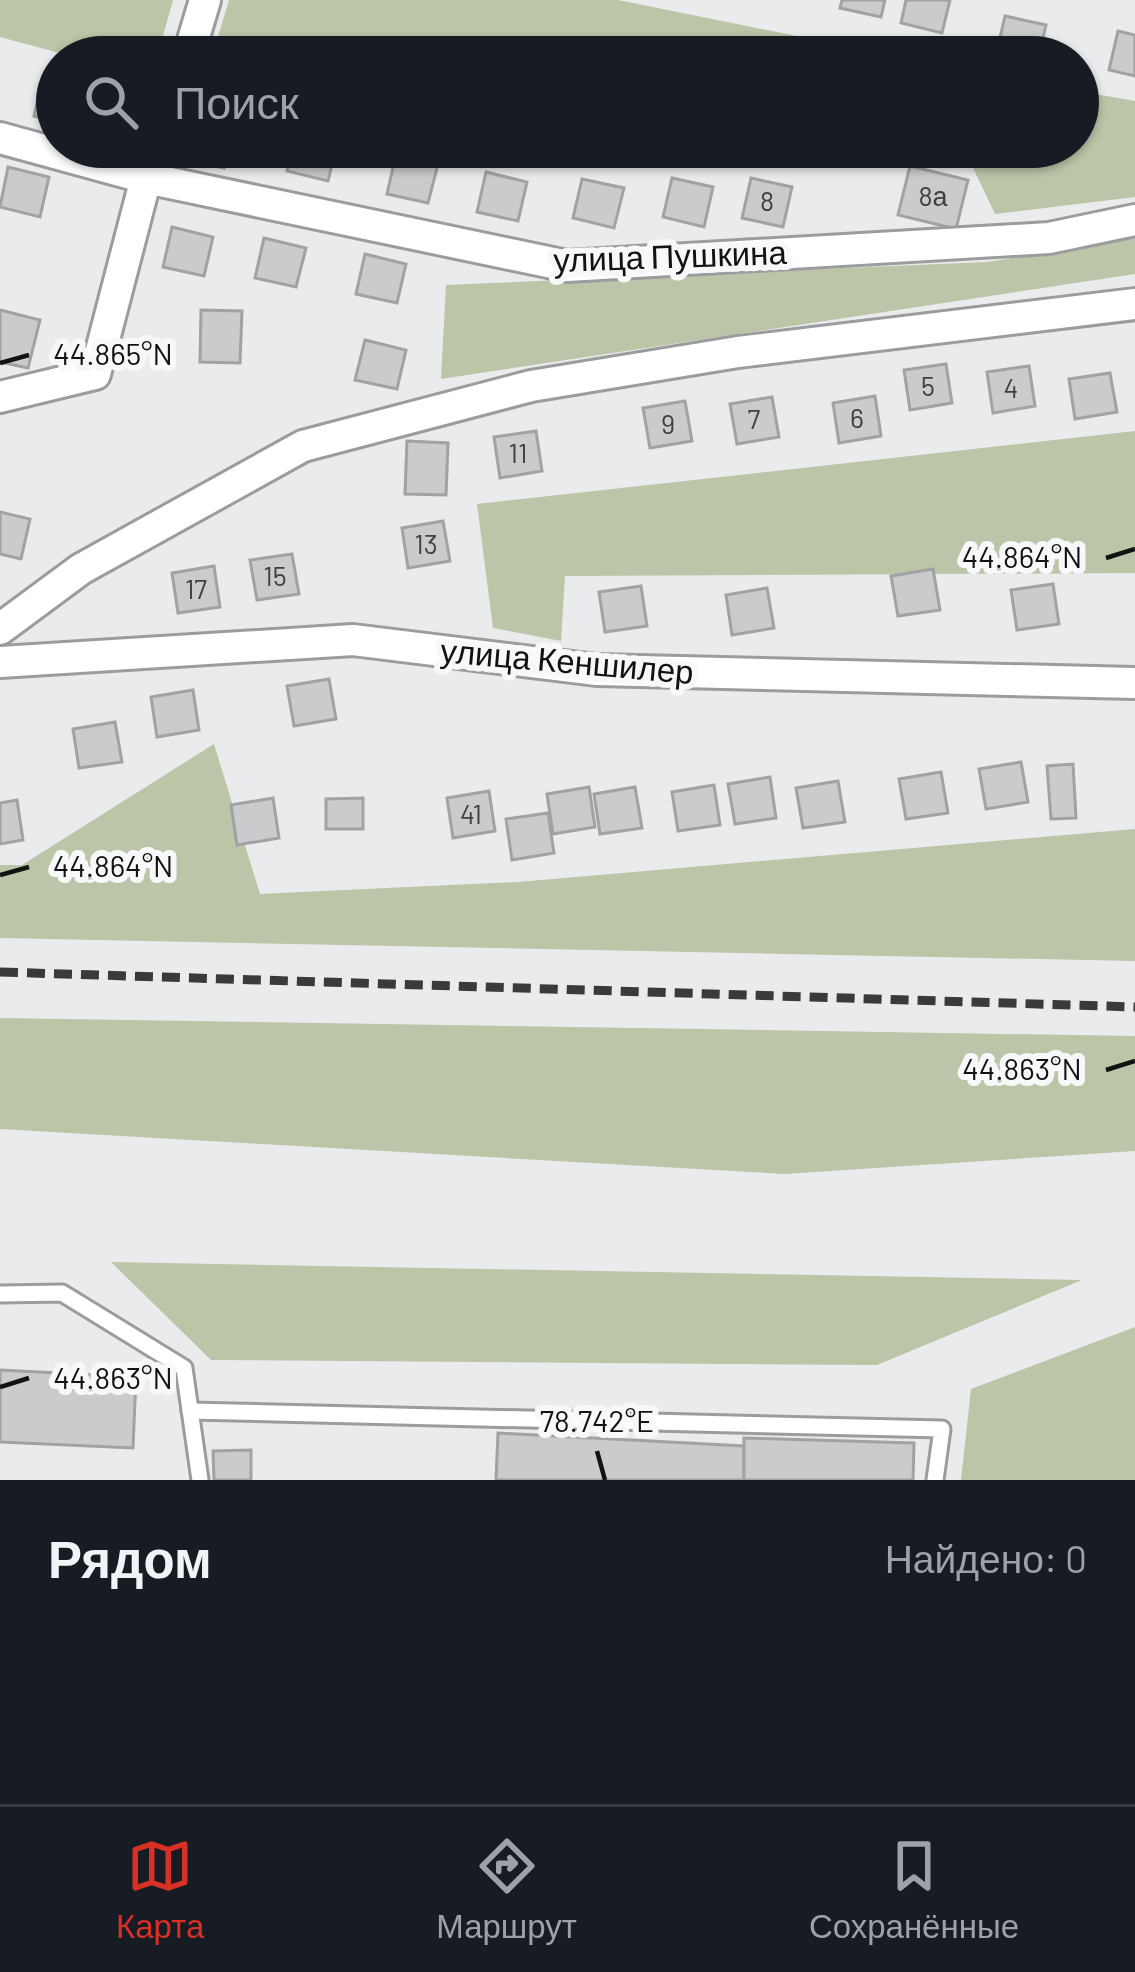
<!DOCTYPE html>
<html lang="ru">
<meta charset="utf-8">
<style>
body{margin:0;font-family:Barlow,sans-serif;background:#20242c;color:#f1f3f6}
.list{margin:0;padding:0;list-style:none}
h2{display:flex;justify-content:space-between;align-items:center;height:156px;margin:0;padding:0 48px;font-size:51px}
h2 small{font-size:39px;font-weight:400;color:#9ea1a6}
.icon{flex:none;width:66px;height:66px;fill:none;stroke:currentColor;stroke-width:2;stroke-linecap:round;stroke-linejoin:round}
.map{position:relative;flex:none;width:1135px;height:1480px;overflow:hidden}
.search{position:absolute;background:#171b24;box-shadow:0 3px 9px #0004;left:36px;right:36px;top:36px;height:132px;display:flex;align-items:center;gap:30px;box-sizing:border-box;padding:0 42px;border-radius:66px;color:#9ea1a6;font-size:45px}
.sheet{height:324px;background:#171b24}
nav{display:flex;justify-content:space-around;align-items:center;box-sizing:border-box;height:168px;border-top:3px solid #363941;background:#171b24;font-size:33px;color:#9ea1a6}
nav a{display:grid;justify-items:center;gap:6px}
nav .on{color:#d93025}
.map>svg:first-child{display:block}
.green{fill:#bbc5a7}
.building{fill:#cacbcc;stroke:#a1a2a3;stroke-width:3}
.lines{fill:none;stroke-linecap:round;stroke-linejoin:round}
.lane-casing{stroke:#9b9c9d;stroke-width:21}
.street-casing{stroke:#9b9c9d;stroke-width:36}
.lane{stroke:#fff;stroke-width:15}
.street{stroke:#fff;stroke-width:30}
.rail{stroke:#393a3b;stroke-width:9;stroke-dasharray:18 9;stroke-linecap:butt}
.ticks{fill:none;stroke:#111212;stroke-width:4.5}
.labels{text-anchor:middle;stroke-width:12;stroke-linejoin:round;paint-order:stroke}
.number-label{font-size:27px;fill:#3f4040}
.street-label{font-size:33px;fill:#111212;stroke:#f7f8f9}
.ticks-label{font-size:30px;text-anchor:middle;fill:#111212;stroke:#f7f8f9;stroke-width:12;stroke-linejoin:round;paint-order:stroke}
</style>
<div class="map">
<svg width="1135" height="1480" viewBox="0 0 1135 1480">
<rect width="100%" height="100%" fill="#eaebec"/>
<g class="green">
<path d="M0 0H173L157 57H74L0 37Z"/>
<path d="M229 0H618L901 57H212Z"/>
<path d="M1078 91 1135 101V197L995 214 966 153 575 163 474 147H1078Z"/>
<path d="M1135 238V274L441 379 446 285 988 262Z"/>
<path d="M1135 431V573L565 576 561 641 493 628 477 504Z"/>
<path d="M214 744 260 894 518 882 1135 829V961L0 938V865H22Z"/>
<path d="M0 1018 1135 1036V1151L784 1174 0 1129Z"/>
<path d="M111 1262 1082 1280 877 1365 211 1360Z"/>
<path d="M1135 1327V1480H961L971 1389Z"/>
</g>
<g class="building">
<path d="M842 0H885L881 17 840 8Z"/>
<path d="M906 0H950L942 33 901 23Z"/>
<path d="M1005 16 1046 25 1039 57 996 55Z"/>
<path d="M1118 31 1135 35V76L1109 70Z"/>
<path d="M43 76 57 80V121L34 116Z"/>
<path d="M185 147H229L224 168 182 159Z"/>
<path d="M292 147H336L328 181 287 171Z"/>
<path d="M396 154 438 164 428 203 387 194Z"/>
<path d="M910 166 968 180 956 229 898 215Z"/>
<path d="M8 167 49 177 40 217 0 207Z"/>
<path d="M486 172 527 182 518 221 477 212Z"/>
<path d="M672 178 713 187 704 227 663 217Z"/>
<path d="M751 178 792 187 783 227 742 218Z"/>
<path d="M582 179 624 188 614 228 573 218Z"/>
<path d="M172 227 213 237 204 276 163 267Z"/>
<path d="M264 238 306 248 296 287 255 278Z"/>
<path d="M365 254 406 264 397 303 356 294Z"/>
<path d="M0 310 40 320 28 368 0 362Z"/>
<path d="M201 310 242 311 240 363 200 362Z"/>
<path d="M365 340 406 350 397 389 355 380Z"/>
<path d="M946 364 952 403 910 410 904 370Z"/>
<path d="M1029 366 1035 406 993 413 987 372Z"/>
<path d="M1110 373 1117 412 1075 419 1069 379Z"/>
<path d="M875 396 881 436 839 443 833 403Z"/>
<path d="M772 397 779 437 737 444 730 404Z"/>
<path d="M685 401 692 441 650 448 643 408Z"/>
<path d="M536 431 542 471 500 478 494 437Z"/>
<path d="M407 441 448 443 446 495 405 494Z"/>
<path d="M0 512 30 519 21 559 0 554Z"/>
<path d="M443 521 450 561 408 568 402 528Z"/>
<path d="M292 554 299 594 257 600 250 560Z"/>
<path d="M214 566 220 607 178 613 172 573Z"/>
<path d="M933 569 940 610 898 616 891 576Z"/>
<path d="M1053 584 1059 624 1017 630 1011 590Z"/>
<path d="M641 586 647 626 605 632 599 592Z"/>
<path d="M767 588 774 628 732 635 726 595Z"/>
<path d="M329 679 336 719 294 726 287 686Z"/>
<path d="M193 690 199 730 157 737 151 697Z"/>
<path d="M115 722 122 762 79 768 73 729Z"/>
<path d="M1021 762 1028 802 986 809 979 769Z"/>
<path d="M1073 764 1076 818 1051 819 1047 766Z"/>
<path d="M941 772 948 813 906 819 899 779Z"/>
<path d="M770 777 776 818 735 824 728 784Z"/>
<path d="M838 781 845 822 803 828 796 788Z"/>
<path d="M714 785 720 825 678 831 672 792Z"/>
<path d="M589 787 595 827 553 834 547 794Z"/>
<path d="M635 787 642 828 600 834 594 794Z"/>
<path d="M489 791 495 831 453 838 447 798Z"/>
<path d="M273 798 279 838 237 845 231 805Z"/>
<path d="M363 798V829H326V799Z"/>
<path d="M17 800 23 840 0 844V803Z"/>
<path d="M548 813 554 853 512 860 506 819Z"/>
<path d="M0 1370 136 1377 133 1448 0 1442Z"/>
<path d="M498 1433 744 1446V1480H496Z"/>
<path d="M744 1438 914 1443 913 1480H744Z"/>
<path d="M251 1450V1480H214L213 1451Z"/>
</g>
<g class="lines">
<defs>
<g id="lane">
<path d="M0 1294 62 1293 184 1368 200 1480"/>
<path d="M190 1411 942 1429 935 1480"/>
</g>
<g id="street">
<path d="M188 57 205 0"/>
<path d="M0 138 146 178 567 266 1049 238 1135 220"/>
<path d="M153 179 163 147"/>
<path d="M0 397 95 374 146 178"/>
<path d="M0 629 81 569 303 446 531 386 738 352 1135 304"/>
<path d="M0 662 353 640 597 670 1135 683"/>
</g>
</defs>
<use href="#lane" class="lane-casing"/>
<use href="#street" class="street-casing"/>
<use href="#lane" class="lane"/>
<use href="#street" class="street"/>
<path class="rail" d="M0 972 1135 1007"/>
</g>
<path class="ticks" d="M0 363 29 355M1106 558 1135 549M0 875 29 867M1106 1070 1135 1061M0 1387 29 1378M597 1451 605 1480"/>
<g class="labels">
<g class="number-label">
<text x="933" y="206">8а</text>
<text x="767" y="211">8</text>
<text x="928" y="396">5</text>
<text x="1011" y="398">4</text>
<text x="857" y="428">6</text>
<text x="754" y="429">7</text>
<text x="668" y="434">9</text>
<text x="518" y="463">11</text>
<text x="426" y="554">13</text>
<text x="275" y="586">15</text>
<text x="196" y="599">17</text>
<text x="471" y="824">41</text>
</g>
<g class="street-label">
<text transform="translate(670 256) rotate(-2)" y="12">улица Пушкина</text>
<text transform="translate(567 661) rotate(5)" y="12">улица Кеншилер</text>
</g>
</g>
<g class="ticks-label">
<text x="113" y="365">44.865°N</text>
<text x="1022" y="568">44.864°N</text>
<text x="113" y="877">44.864°N</text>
<text x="1022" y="1080">44.863°N</text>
<text x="113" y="1389">44.863°N</text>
<text x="597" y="1432">78.742°E</text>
</g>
</svg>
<div class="search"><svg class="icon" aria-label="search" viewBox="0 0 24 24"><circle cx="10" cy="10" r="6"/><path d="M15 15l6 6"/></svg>Поиск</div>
</div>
<section class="sheet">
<h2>Рядом<small>Найдено: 0</small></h2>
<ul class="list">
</ul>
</section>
<nav>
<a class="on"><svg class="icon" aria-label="map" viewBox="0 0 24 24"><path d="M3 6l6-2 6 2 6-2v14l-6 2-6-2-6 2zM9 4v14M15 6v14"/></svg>Карта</a>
<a><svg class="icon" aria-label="directions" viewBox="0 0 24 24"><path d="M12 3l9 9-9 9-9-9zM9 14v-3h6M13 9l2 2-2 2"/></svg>Маршрут</a>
<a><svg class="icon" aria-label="saved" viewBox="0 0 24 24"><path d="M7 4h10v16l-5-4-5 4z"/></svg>Сохранённые</a>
</nav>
